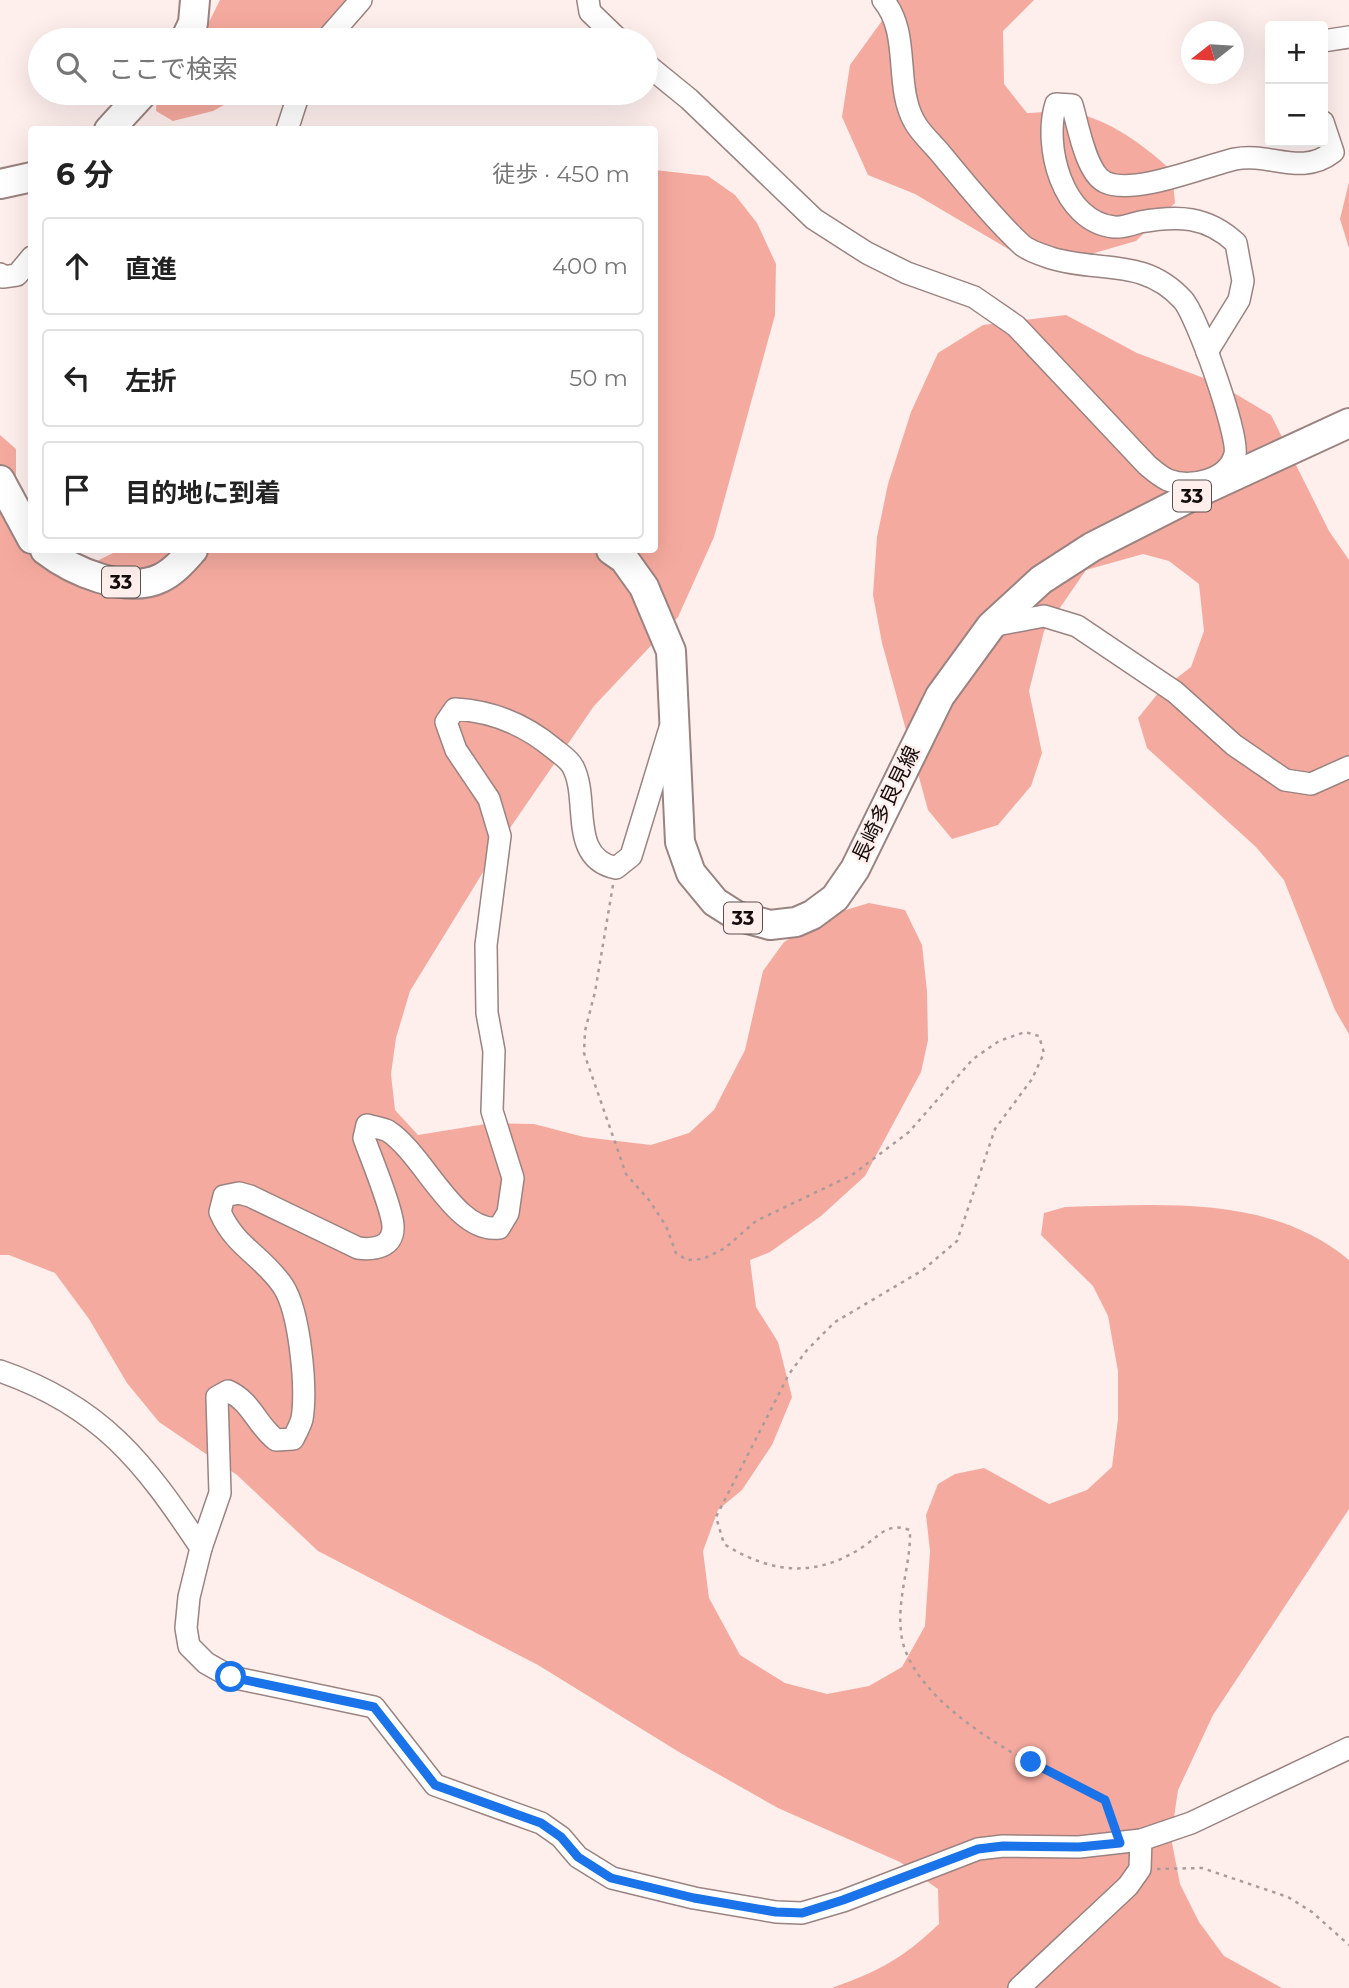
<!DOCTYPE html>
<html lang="ja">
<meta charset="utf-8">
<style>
body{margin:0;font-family:Montserrat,"Noto Sans JP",sans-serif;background:#f2f2f2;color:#222}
.controls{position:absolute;right:21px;top:21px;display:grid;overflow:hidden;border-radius:7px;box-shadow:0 7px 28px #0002}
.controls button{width:63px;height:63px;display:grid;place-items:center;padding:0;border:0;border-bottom:2px solid #e0e0e0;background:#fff;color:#222;font:35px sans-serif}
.compass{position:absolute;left:1181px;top:21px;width:63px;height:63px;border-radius:50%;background:#fff;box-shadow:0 7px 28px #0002;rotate:253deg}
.stop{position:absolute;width:21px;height:21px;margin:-16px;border:5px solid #1a73e8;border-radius:50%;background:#fff}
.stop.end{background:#1a73e8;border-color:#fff;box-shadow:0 2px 7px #0008}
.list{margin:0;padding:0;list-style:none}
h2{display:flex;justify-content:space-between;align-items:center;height:91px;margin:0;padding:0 28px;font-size:30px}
h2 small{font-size:23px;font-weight:400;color:#767676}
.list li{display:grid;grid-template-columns:46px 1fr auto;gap:21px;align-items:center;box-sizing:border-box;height:98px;margin:0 14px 14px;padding:0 14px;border:2px solid #e0e0e0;border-radius:7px}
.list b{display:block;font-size:26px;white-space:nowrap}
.list em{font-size:23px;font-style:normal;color:#767676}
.icon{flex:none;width:38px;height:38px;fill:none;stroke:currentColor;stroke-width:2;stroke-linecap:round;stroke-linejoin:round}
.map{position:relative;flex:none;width:1349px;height:1988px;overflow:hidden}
.search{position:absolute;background:#fff;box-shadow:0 7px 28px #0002;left:28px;top:28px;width:630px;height:77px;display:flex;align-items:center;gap:18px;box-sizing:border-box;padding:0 24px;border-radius:38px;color:#767676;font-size:26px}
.panel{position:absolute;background:#fff;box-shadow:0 7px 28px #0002;left:28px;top:126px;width:630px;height:427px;border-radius:7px}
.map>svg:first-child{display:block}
.forest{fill:#f5aa9f}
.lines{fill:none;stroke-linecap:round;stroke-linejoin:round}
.minor-casing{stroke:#9a8380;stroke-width:24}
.major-casing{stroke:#9a8380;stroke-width:32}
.path{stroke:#a99c9b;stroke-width:2.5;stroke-dasharray:3.5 5;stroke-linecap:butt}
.minor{stroke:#fff;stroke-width:21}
.major{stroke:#fff;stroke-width:28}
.route{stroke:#1a73e8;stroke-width:9}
.labels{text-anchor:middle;stroke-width:5;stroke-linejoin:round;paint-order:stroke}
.shield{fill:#feefed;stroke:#5a504f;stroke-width:2}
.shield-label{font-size:19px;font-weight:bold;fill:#140c0b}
.street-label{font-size:21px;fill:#140c0b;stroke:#feefed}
</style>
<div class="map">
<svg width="1349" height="1988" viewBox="0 0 1349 1988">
<rect width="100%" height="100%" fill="#feefed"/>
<g class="forest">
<path d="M220 0H360L322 40H200Z"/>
<path d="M897 0H1034L1003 31 1004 84 1027 113C1041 113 1058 109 1072 112 1110 120 1144 145 1172 171L1175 203 1136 241 1084 256 1022 257 915 194 868 175 842 117 850 65Z"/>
<path d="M157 93H246L213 111 173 121 156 111Z"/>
<path d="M655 170 708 176 735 195 757 223 776 264 775 315 714 537 678 617 594 706 512 825 410 991 396 1038 391 1074 395 1110 418 1135 492 1123 534 1124 584 1137 651 1145 689 1133 714 1110 745 1050 763 971 784 942 829 915 869 903 905 910 922 945 927 991 928 1040 921 1072 865 1176 821 1216 770 1252 750 1260 756 1307 778 1342 792 1397 772 1445 742 1490 718 1510 703 1551 709 1598 740 1655 785 1683 827 1694 869 1686 902 1667 925 1626 930 1551 926 1515 938 1484 955 1474 984 1468 1049 1504 1087 1490 1112 1467 1118 1419V1371L1108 1316 1093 1286 1041 1235 1044 1213 1065 1207C1161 1205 1270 1194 1349 1260V1509L1213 1715 1178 1790 1171 1838 1180 1884 1199 1922 1224 1956 1282 1988H832C879 1971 902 1959 939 1924L938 1889 900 1862 778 1808 679 1752 538 1665 318 1551 237 1475 159 1422 127 1383 89 1319 55 1273 9 1255H0V435L16 449V497L65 563 97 561 119 550H654Z"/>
<path d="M1349 182V248L1340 219Z"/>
<path d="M1066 315 1137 353 1217 383 1271 415 1329 531 1349 560V1034L1335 1010 1284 880 1256 847 1147 748 1138 718 1160 691 1191 667 1204 631 1199 584 1169 561 1143 554 1086 570 1044 631 1029 691 1042 753 1031 786 998 825 952 839 928 810 882 643 873 595 877 537 888 484 911 412 938 353 983 325Z"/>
</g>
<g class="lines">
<defs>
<g id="minor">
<path d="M588 0 590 12 619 40"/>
<path d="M326 40 361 0"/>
<path d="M1323 41 1349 37"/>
<path d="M646 64 689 99 814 219 867 253 907 273 974 297 1016 326 1147 465C1153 470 1161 477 1168 480 1190 489 1229 480 1235 454 1239 435 1197 316 1183 300 1144 257 1099 273 1051 258 1042 255 1029 251 1022 245 993 218 966 184 941 154 933 144 920 133 914 121 894 85 911 33 883 0"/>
<path d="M287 130 299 93"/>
<path d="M0 274 3 277 17 275 32 257"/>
<path d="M1207 352 1239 300 1243 281 1236 243C1207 216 1178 215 1140 222 1133 224 1122 228 1114 227 1062 222 1043 145 1056 104L1072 105C1078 125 1086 173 1105 182 1134 196 1204 166 1235 159 1270 152 1301 177 1333 152L1323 122"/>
<path d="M991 626 1044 616 1077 626 1175 692 1234 745 1285 780 1311 784 1349 767"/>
<path d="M0 1371C101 1406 144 1462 201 1548L189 1597 186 1628 189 1646 206 1663 231 1677 374 1707 435 1785 541 1823 561 1837 578 1857 612 1878 694 1898 776 1912 802 1913 843 1901 978 1849 1003 1846 1079 1847 1141 1840 1191 1823 1349 1748"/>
<path d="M201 1548 220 1493 217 1397 228 1391C252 1402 255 1423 276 1440L293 1439C296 1433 300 1426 302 1419 307 1388 300 1312 283 1286 262 1255 235 1247 220 1212L224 1196 239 1193 250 1196 358 1248C373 1250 394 1248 393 1226 392 1208 371 1158 364 1138L367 1125C373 1127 382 1128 388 1131 424 1154 455 1234 499 1228L508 1213 513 1178 492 1111 494 1051 487 1013 486 945 500 836 489 799 456 750 446 722 455 709C493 711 524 724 553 748 560 754 569 759 573 767 590 799 568 858 616 868L631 856 670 728"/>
<path d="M1019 1988 1128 1886 1140 1869 1141 1840"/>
</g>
<g id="major">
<path d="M185 40 193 23 195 0"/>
<path d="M109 130 143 93"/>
<path d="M0 184 32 177"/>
<path d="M0 480 32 539"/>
<path d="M45 550C72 571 126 595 161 578 174 572 184 560 193 550"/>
<path d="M611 550 624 559 644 587 671 651 680 842 691 873 715 902 737 916 770 925 796 922 812 915 835 898 855 869 940 696 991 626 1041 580 1092 547 1208 488 1349 423"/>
</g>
</defs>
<use href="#minor" class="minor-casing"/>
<use href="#major" class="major-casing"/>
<g class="path">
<path d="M613 885 595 992 585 1031 584 1053 626 1174 649 1200 666 1226 676 1253 687 1260 703 1259 725 1248 756 1221 852 1175 909 1132 973 1059 999 1041 1025 1032 1039 1036 1044 1053 1032 1079 995 1129 957 1241 923 1270 835 1322 807 1350 789 1374 716 1517 724 1544C773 1575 819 1578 867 1544 883 1532 889 1523 910 1530 911 1565 897 1596 901 1632 907 1694 1001 1749 1052 1774 1070 1782 1089 1788 1105 1799L1113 1823"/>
<path d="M1157 1869 1202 1868 1288 1897 1312 1912 1349 1945"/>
</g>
<use href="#minor" class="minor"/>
<use href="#major" class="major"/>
</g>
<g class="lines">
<path class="route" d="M231 1677 374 1707 435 1785 541 1823 561 1837 578 1857 611 1878 694 1898 776 1912 802 1913 843 1900 978 1849 1003 1846 1079 1847 1120 1843 1105 1800 1031 1762"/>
</g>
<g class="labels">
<g class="shield">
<rect x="1173" y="480.5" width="38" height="31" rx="5"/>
<rect x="102" y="566.5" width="38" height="31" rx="5"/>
<rect x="724" y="902.5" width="38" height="31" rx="5"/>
</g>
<g class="shield-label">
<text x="1192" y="503">33</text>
<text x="121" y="589">33</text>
<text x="743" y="925">33</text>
</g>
<g class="street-label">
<text transform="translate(886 804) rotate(-64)" y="7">長崎多良見線</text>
</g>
</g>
</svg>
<div class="controls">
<button>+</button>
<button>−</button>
</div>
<svg class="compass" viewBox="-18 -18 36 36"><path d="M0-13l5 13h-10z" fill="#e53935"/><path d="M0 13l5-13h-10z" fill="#767676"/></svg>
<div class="stop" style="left:231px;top:1677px"></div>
<div class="stop end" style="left:1031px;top:1762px"></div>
<div class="search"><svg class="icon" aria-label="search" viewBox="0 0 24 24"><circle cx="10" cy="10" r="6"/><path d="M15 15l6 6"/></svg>ここで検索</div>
<section class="panel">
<h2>6 分<small>徒歩 · 450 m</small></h2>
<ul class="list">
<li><svg class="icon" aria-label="ahead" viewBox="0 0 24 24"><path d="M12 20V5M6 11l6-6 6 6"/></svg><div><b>直進</b></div><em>400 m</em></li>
<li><svg class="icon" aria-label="left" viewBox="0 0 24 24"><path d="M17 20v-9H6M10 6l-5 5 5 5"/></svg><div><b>左折</b></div><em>50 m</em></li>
<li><svg class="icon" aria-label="arrive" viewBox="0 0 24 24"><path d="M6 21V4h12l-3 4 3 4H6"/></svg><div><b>目的地に到着</b></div></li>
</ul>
</section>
</div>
